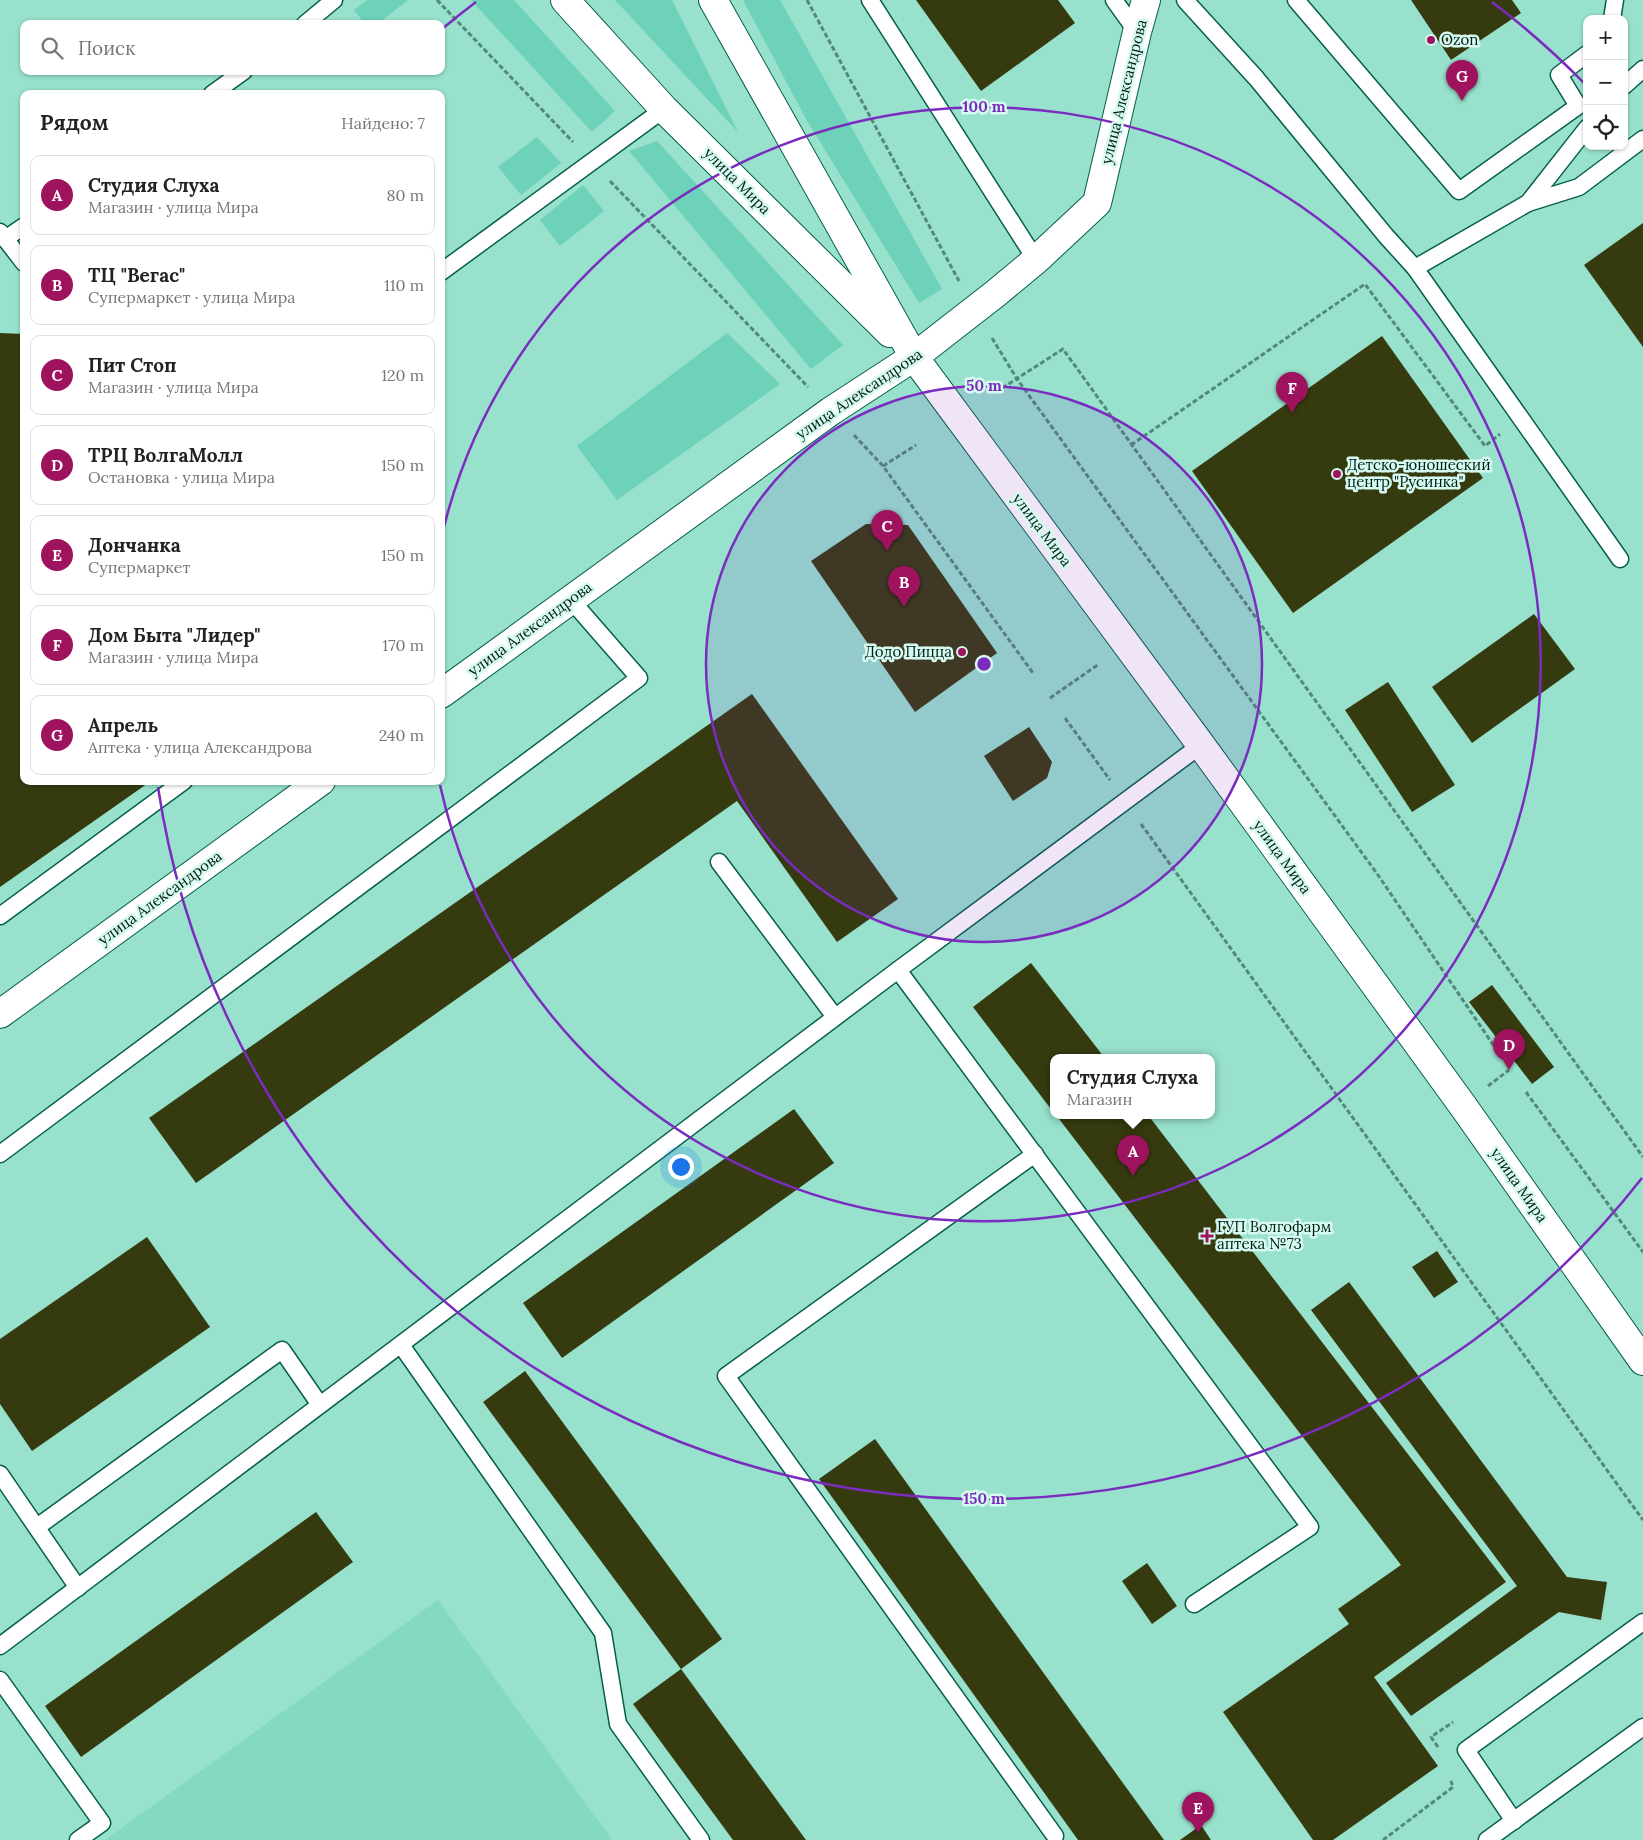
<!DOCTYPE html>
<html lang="ru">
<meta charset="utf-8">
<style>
body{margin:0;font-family:Lora,serif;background:#f6f6f6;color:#222}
.controls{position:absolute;right:15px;top:15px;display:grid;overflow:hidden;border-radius:10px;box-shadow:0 1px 4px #0004}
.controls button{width:45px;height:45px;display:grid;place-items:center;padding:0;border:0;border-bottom:1px solid #e0e0e0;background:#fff;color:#222;font:25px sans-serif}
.you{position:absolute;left:680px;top:1166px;width:18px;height:18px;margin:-12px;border:4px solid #fff;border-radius:50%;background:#1a73e8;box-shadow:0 0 0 8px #1a73e833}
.badge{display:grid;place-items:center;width:32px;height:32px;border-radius:50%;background:#9e125e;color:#fff;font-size:16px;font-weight:700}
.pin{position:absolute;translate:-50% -41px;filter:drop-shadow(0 1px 2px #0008)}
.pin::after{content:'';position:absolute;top:26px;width:18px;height:15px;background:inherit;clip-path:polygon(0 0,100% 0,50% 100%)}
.popup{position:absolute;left:1050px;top:1054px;width:165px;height:65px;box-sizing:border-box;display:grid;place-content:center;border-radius:10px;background:#fff;filter:drop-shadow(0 1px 4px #0005);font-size:16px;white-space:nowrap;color:#767676}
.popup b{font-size:19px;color:#222}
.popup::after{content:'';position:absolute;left:50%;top:100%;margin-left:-10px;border:10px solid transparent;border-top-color:#fff}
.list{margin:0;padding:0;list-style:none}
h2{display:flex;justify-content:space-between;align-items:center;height:65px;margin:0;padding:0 20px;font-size:21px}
h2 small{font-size:16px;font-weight:400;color:#767676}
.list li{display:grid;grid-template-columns:32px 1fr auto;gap:15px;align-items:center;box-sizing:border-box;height:80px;margin:0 10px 10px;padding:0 10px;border:1px solid #e0e0e0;border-radius:10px}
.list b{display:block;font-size:19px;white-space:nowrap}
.list p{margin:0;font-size:16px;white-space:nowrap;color:#767676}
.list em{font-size:16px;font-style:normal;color:#767676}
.icon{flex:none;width:28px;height:28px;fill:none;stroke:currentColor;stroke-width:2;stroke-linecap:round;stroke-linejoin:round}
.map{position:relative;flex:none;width:1643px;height:1840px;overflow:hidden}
.search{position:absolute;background:#fff;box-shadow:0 1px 4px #0004;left:20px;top:20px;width:425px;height:55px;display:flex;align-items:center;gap:12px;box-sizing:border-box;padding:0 18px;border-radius:10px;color:#767676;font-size:19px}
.panel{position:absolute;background:#fff;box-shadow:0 1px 4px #0004;left:20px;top:90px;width:425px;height:695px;border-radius:10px}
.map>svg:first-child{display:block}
.built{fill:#84d9c2}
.green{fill:#6dd2b9}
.building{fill:#363b0f}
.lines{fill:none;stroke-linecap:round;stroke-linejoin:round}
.service-casing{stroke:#065f4e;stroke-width:19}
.minor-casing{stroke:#065f4e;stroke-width:30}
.tertiary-casing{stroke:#065f4e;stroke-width:30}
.path{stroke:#53897b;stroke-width:3;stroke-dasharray:5 2.5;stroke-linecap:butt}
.service{stroke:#fff;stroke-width:16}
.minor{stroke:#fff;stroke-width:28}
.tertiary{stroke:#fff;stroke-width:28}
.ring{fill:none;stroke:#7b2cbf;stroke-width:2.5}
.poi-dot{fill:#9e125e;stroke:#d6faef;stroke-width:2}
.labels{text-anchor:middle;stroke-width:5;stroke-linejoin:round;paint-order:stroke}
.poi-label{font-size:15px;fill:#001d17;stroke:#d6faef;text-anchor:start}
.street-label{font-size:15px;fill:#001d17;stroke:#d6faef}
.centre{fill:#7b2cbf;stroke:#d6faef;stroke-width:2.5}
.ring-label{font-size:15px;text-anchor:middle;font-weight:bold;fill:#7b2cbf;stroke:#d6faef;stroke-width:5;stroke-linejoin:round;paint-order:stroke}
</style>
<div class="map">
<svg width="1643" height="1840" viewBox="0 0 1643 1840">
<rect width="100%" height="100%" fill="#97e1cd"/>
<path class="built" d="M438 1600 612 1840H105Z"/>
<g class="green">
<path d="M367 0H408L377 24H365L354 10Z"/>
<path d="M471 0H514L615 111 592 132Z"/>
<path d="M615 0H672L738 132Z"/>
<path d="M743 0H780L942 289 919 303 806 119Z"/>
<path d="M537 137 561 163 521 195 498 167Z"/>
<path d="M657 141 843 345 811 369 629 151Z"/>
<path d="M583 185 604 211 560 246 540 220Z"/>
<path d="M727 333 780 384 617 500 577 446Z"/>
</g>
<g class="building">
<path d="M916 0H1058L1075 23 981 91Z"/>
<path d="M1411 0H1512L1521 13 1451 60Z"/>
<path d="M1643 223V347L1584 265Z"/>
<path d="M0 333 24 334V781H151L0 887Z"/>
<path d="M1382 336 1483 478 1293 613 1192 471Z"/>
<path d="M866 524 908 525 997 653 915 712 811 561Z"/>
<path d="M1534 614 1575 669 1472 743 1432 687Z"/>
<path d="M1388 682 1455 785 1412 812 1345 710Z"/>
<path d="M752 694 898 899 837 942 737 801 196 1183 149 1118Z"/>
<path d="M1029 727 1052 762 1047 778 1013 801 984 756Z"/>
<path d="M1031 963 1104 1057H1054V1113L973 1007Z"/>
<path d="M1492 985 1554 1067 1532 1084 1469 1002Z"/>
<path d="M794 1109 834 1163 562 1358 523 1303Z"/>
<path d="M1056 1115H1148L1506 1582 1374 1677 1438 1766 1333 1840H1313L1223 1712 1349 1624 1338 1609 1401 1565Z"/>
<path d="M147 1237 210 1327 32 1451 0 1404V1339Z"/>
<path d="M1437 1251 1458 1282 1434 1298 1412 1267Z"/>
<path d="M1349 1282 1567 1577 1607 1582 1601 1620 1559 1612 1411 1716 1386 1683 1517 1586 1311 1310Z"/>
<path d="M525 1371 722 1639 681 1669 483 1402Z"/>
<path d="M875 1439 1164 1840H1078L819 1479Z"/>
<path d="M316 1512 353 1562 81 1757 45 1706Z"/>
<path d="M1147 1563 1177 1606 1152 1624 1122 1581Z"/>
<path d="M681 1669 806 1840H733L633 1704Z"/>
<path d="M1201 1825 1211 1840H1180Z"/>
</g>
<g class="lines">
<defs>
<g id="service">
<path d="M870 0 1036 260"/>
<path d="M1114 0 1137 32"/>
<path d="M1185 0 1256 78 1386 236 1415 268 1620 559"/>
<path d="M1296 0 1459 191 1578 106 1559 75 1587 54"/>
<path d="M1612 19 1615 0"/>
<path d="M305 24 334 0"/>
<path d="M1624 86 1643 69"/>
<path d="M212 94 244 71"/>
<path d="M1528 203 1587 128"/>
<path d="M0 232 24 263"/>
<path d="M5 239 24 226"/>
<path d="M1415 268 1528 203 1579 187 1643 139"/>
<path d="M441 272 664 109"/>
<path d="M719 862 835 1017"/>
<path d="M0 916 184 781"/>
<path d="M898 970 1310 1527 1194 1604"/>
<path d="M0 1154 639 678 571 600"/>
<path d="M1035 1154 726 1376 1055 1836"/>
<path d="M401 1345 603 1633 618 1724 701 1840"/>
<path d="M0 1474 78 1588"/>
<path d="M37 1527 282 1350 320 1405"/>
<path d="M0 1646 898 970 1201 745"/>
<path d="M0 1680 102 1823 78 1840"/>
<path d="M1514 1821 1466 1750 1643 1622"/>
<path d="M1487 1840 1643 1727"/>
</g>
<g id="minor">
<path d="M441 694 831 411 914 357 995 294 1036 260 1097 203 1137 32 1146 0"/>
<path d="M0 1014 321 781"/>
</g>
<g id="tertiary">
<path d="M565 0 664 109 890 333"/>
<path d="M713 0 914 357 1201 745 1463 1106 1643 1361"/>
</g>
</defs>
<use href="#service" class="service-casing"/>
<use href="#minor" class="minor-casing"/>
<use href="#tertiary" class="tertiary-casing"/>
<g class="path">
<path d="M437 0 573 142"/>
<path d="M807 0 959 281"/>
<path d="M610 181 808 387"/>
<path d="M992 338 1017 379 1378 875 1494 1046"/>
<path d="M996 392 1063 349 1643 1157"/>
<path d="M854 435 883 466 1033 673"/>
<path d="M1131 445 1365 284 1485 446 1500 434"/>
<path d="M883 466 916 445"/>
<path d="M1050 698 1099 664"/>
<path d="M1065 718 1110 780"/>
<path d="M1141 824 1643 1520"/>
<path d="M1488 1086 1509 1070"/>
<path d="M1526 1092 1643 1252"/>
<path d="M1438 1747 1431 1737 1453 1722"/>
<path d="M1383 1840 1453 1787 1451 1781"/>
</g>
<use href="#service" class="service"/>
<use href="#minor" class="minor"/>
<use href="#tertiary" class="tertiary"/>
</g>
<circle cx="984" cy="664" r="278" fill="#7b2cbf" fill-opacity=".12"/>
<g class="ring">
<circle cx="984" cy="664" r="278"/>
<path d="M441 539A557 557 0 1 1 440 785"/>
<path d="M1642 1178A835 835 0 0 1 158 787M442 29A835 835 0 0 1 476 2M1492 2A835 835 0 0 1 1585 84"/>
</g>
<g class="poi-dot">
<circle cx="1431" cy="40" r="5"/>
<circle cx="1337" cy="474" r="5"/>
<circle cx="962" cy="652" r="5"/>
<path d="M1204.5 1228.5h5v5h5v5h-5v5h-5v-5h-5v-5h5z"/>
</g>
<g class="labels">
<g class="poi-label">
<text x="1441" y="45">Ozon</text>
<text x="1347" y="470">Детско-юношеский<tspan x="1347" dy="17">центр "Русинка"</tspan></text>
<text x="952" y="657" text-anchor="end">Додо Пицца</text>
<text x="1217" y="1232">ГУП Волгофарм<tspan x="1217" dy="17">аптека №73</tspan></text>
</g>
<g class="street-label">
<text transform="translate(1124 92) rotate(-76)" y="5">улица Александрова</text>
<text transform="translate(737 181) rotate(45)" y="5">улица Мира</text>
<text transform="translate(859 394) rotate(-34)" y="5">улица Александрова</text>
<text transform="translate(1042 530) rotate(53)" y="5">улица Мира</text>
<text transform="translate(530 629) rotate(-36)" y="5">улица Александрова</text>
<text transform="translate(1282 857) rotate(54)" y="5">улица Мира</text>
<text transform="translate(160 898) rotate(-36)" y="5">улица Александрова</text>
<text transform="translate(1519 1185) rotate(55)" y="5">улица Мира</text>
</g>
</g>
<circle cx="984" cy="664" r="8" class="centre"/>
<g class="ring-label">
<text x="984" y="112">100 m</text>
<text x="984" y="391">50 m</text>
<text x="984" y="1504">150 m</text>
</g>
</svg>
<div class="controls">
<button>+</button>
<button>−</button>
<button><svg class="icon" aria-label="locate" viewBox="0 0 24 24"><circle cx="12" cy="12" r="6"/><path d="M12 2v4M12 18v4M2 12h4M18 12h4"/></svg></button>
</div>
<div class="you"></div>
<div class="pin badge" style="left:1133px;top:1176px">A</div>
<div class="popup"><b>Студия Слуха</b>Магазин</div>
<div class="pin badge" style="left:904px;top:607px">B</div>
<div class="pin badge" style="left:887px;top:551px">C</div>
<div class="pin badge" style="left:1509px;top:1070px">D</div>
<div class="pin badge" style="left:1198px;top:1833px">E</div>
<div class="pin badge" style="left:1292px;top:413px">F</div>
<div class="pin badge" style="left:1462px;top:101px">G</div>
<div class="search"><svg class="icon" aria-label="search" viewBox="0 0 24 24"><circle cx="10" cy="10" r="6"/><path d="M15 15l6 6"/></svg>Поиск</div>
<section class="panel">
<h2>Рядом<small>Найдено: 7</small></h2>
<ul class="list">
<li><span class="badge">A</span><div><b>Студия Слуха</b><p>Магазин · улица Мира</p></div><em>80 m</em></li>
<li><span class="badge">B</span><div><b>ТЦ &quot;Вегас&quot;</b><p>Супермаркет · улица Мира</p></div><em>110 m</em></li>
<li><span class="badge">C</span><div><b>Пит Стоп</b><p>Магазин · улица Мира</p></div><em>120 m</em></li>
<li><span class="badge">D</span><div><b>ТРЦ ВолгаМолл</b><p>Остановка · улица Мира</p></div><em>150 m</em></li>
<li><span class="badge">E</span><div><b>Дончанка</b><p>Супермаркет</p></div><em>150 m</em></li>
<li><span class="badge">F</span><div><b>Дом Быта &quot;Лидер&quot;</b><p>Магазин · улица Мира</p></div><em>170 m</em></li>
<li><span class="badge">G</span><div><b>Апрель</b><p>Аптека · улица Александрова</p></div><em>240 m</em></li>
</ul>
</section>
</div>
